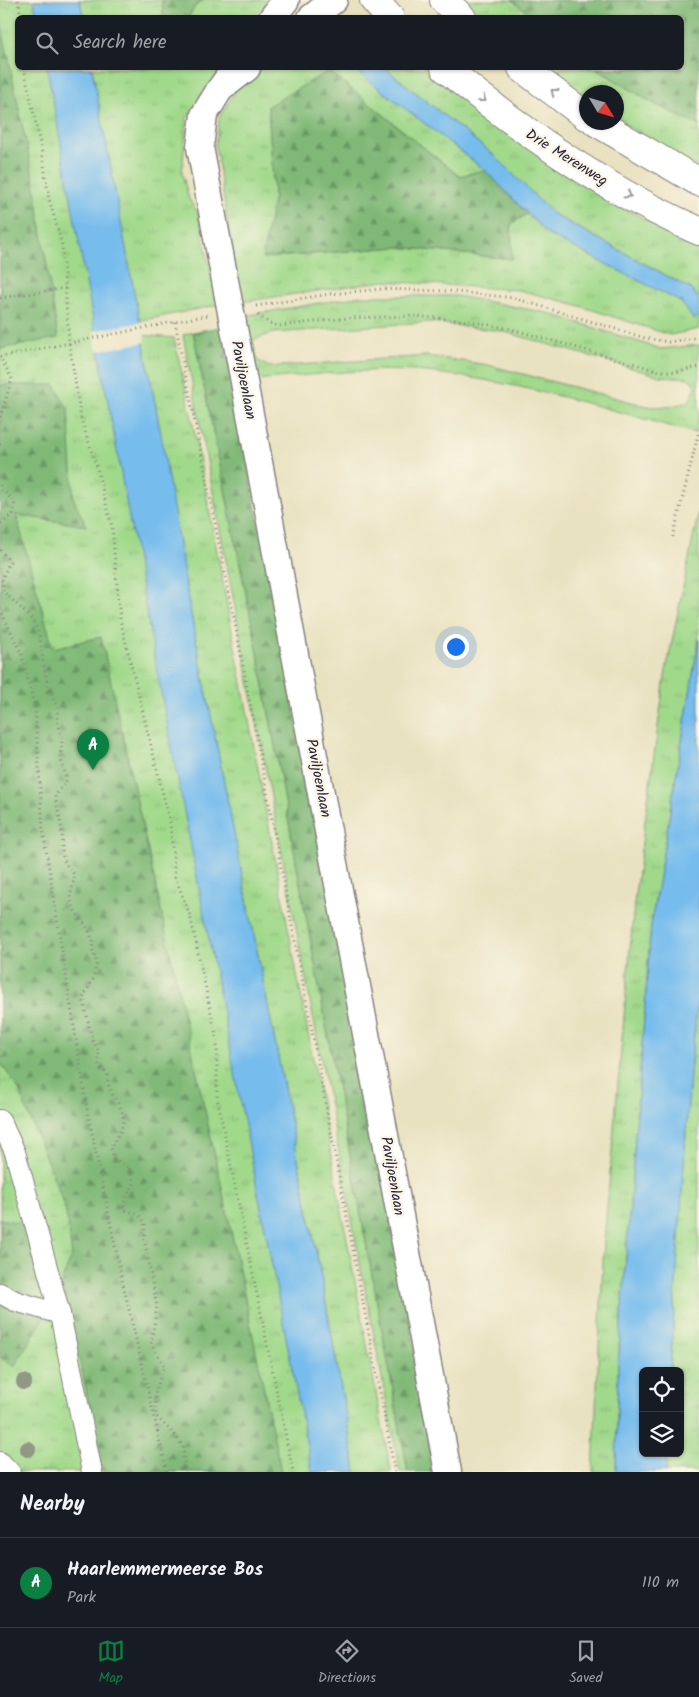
<!DOCTYPE html>
<style>
body{margin:0;font-family:Kalam,sans-serif;background:#20242c;color:#f1f3f6}
.controls{position:absolute;right:15px;bottom:15px;display:grid;overflow:hidden;border-radius:8px;box-shadow:0 1px 4px #0004}
.controls button{width:45px;height:45px;display:grid;place-items:center;padding:0;border:0;border-bottom:1px solid #363941;background:#171b24;color:#f1f3f6;font:25px sans-serif}
.compass{position:absolute;left:579px;top:85px;width:45px;height:45px;border-radius:50%;background:#171b24;box-shadow:0 1px 4px #0004;rotate:128deg}
.you{position:absolute;left:455px;top:646px;width:18px;height:18px;margin:-12px;border:4px solid #fff;border-radius:50%;background:#1a73e8;box-shadow:0 0 0 8px #1a73e833}
.badge{display:grid;place-items:center;width:32px;height:32px;border-radius:50%;background:#0b8043;color:#fff;font-size:16px;font-weight:700}
.pin{position:absolute;translate:-50% -41px;filter:drop-shadow(0 1px 2px #0008)}
.pin::after{content:'';position:absolute;top:26px;width:18px;height:15px;background:inherit;clip-path:polygon(0 0,100% 0,50% 100%)}
.list{margin:0;padding:0;list-style:none}
h2{display:flex;justify-content:space-between;align-items:center;height:65px;margin:0;padding:0 20px;font-size:21px}
h2 small{font-size:16px;font-weight:400;color:#9ea1a6}
.list li{display:grid;grid-template-columns:32px 1fr auto;gap:15px;align-items:center;box-sizing:border-box;height:90px;padding:0 20px;border-top:1px solid #363941}
.list b{display:block;font-size:19px;white-space:nowrap}
.list p{margin:0;font-size:16px;white-space:nowrap;color:#9ea1a6}
.list em{font-size:16px;font-style:normal;color:#9ea1a6}
.icon{flex:none;width:28px;height:28px;fill:none;stroke:currentColor;stroke-width:2;stroke-linecap:round;stroke-linejoin:round}
.map{position:relative;flex:none;width:699px;height:1472px;overflow:hidden}
.search{position:absolute;background:#171b24;box-shadow:0 1px 4px #0004;left:15px;right:15px;top:15px;height:55px;display:flex;align-items:center;gap:12px;box-sizing:border-box;padding:0 18px;border-radius:8px;color:#9ea1a6;font-size:19px}
.sheet{height:155px;background:#171b24}
nav{display:flex;justify-content:space-around;align-items:center;box-sizing:border-box;height:70px;border-top:1px solid #363941;background:#171b24;font-size:14px;color:#9ea1a6}
nav a{display:grid;justify-items:center;gap:2px}
nav .on{color:#0b8043}
.map>svg:first-child{display:block}
.grass{fill:url(#grass-tufts);stroke:#627e63;fill-rule:evenodd}
.forest{fill:url(#forest-firs);stroke:#516e59}
.water{fill:#76bced;stroke:#4c6f94}
.pier{fill:#e9e2c1}
.lines{fill:none;stroke-linecap:round;stroke-linejoin:round}
.pedestrian-casing{stroke:#86827e;stroke-width:22}
.minor-casing{stroke:#86827e;stroke-width:29}
.primary-casing{stroke:#86827e;stroke-width:30}
.path{stroke:#86827e;stroke-width:3;stroke-dasharray:1 4;stroke-linecap:butt}
.pedestrian{stroke:#fff;stroke-width:20}
.minor{stroke:#fff;stroke-width:26}
.primary{stroke:#fff;stroke-width:28}
.tree{fill:#909784}
.oneway{stroke:#9c9ca7}
.labels{text-anchor:middle;stroke-width:5;stroke-linejoin:round;paint-order:stroke}
.street-label{font-size:15px;fill:#22223b;stroke:#fcf5e5}
</style>
<div class="map">
<svg width="699" height="1472" viewBox="0 0 699 1472">
<defs>
<pattern id="grass-tufts" width="24" height="20" patternUnits="userSpaceOnUse" patternTransform="scale(1.25)"><rect width="24" height="20" fill="#a1d98b"/><path d="M3 7l-1-3M5 7V3M7 7l1-3M15 17l-1-3M17 17v-4M19 17l1-3" fill="none" stroke="#8aba79"/></pattern>
<pattern id="forest-firs" width="22" height="20" patternUnits="userSpaceOnUse" patternTransform="scale(1.25)"><rect width="22" height="20" fill="#80b977"/><path d="M5 1l3.5 6h-7zM16 11l3.5 6h-7z" fill="#689663"/></pattern>
</defs>
<rect width="100%" height="100%" fill="#fcf5e5"/>
<filter id="ink" filterUnits="userSpaceOnUse"><feTurbulence type="fractalNoise" baseFrequency=".02" numOctaves="2"/><feDisplacementMap in="SourceGraphic" scale="10" xChannelSelector="R" yChannelSelector="G"/><feConvolveMatrix kernelMatrix="1 2 1 2 8 2 1 2 1" color-interpolation-filters="sRGB"/></filter>
<filter id="wash" filterUnits="userSpaceOnUse"><feTurbulence type="fractalNoise" baseFrequency=".0096" numOctaves="4" result="noise"/><feDisplacementMap in="SourceGraphic" scale="20" xChannelSelector="R" yChannelSelector="G"/><feGaussianBlur stdDeviation="1.12" result="paint"/><feColorMatrix in="noise" values="0 0 0 0 0 0 0 0 0 0 0 0 0 0 0 0 0 1.4 0 .05"/><feComposite in="paint" operator="in"/></filter>
<g filter="url(#wash)">
<rect width="100%" height="100%" fill="#e9e2c1"/>
<g class="grass">
<path d="M0 0H44L47 17 18 18V68H56L317 1472H0Z"/>
<path d="M80 0H162L163 17H83Z"/>
<path d="M204 0H276L262 17 188 18 196 5Z"/>
<path d="M461 0H512L534 17H479Z"/>
<path d="M92 68H221L187 118 182 172 189 199 198 213 218 305 139 321Z"/>
<path d="M263 68H355L354 69 485 170 459 176 329 71 268 106 274 196 263 258 398 247 511 259V224L527 214 547 234 681 302 694 319 699 316V329L670 335 574 304 519 290 384 281 241 302 215 145 220 116 239 85Z"/>
<path d="M385 68H426L459 97 597 193 699 249V298L691 289 553 214 496 157Z"/>
<path d="M541 68H595L651 102 699 126V168L617 120 616 92H586V99Z"/>
<path d="M361 296H457L548 313 661 349 699 345V415L695 433C610 410 525 383 436 373 376 366 314 375 255 380L243 316ZM430 322 501 331 660 376 689 378 696 387 689 402 672 406 651 407 488 365 427 356 269 367 257 360 253 340 273 333Z"/>
<path d="M193 332 256 643 408 1472H400L183 335Z"/>
<path d="M142 335 174 338 190 409 391 1472H356L322 1281 189 604Z"/>
<path d="M699 509V639L651 925 618 1365 616 1472H593L604 1240 635 894 665 676Z"/>
<path d="M699 989V1472H666L667 1453H680V1371H670L690 1073Z"/>
</g>
<g class="forest">
<path d="M162 0H204L196 5 188 17 164 18Z"/>
<path d="M512 0H699V126L651 102 595 68H682V18L534 17Z"/>
<path d="M0 18 34 181 58 338 0 349Z"/>
<path d="M329 71 459 176 485 170 527 214 511 224 512 259 398 247 262 258 274 196 268 106Z"/>
<path d="M220 327 224 340 438 1472H408L256 643 193 332Z"/>
<path d="M0 385H55L68 409 74 500 86 526 16 515 53 648 101 637 226 1206 281 1472H101L85 1384 61 1282 72 1256 65 1207 19 1090 0 1062Z"/>
<path d="M0 1219 27 1224 46 1298 39 1304 0 1286Z"/>
<path d="M0 1299 44 1318 14 1367 0 1357Z"/>
</g>
<g class="water">
<path d="M34 0H80L83 17H37Z"/>
<path d="M47 68H92L162 440 189 604 322 1281 356 1472H312L160 687Z"/>
<path d="M355 68H385L496 157 553 214 691 289 699 298V316L694 320 681 302 547 234 485 170 354 69Z"/>
<path d="M699 639V989L690 1073 670 1371H643V1453H667L666 1472H616L618 1365 651 925Z"/>
</g>
<path class="pier" d="M142 322 146 342 97 351 93 331Z"/>
</g>
<g filter="url(#ink)">
<g class="lines">
<defs>
<g id="pedestrian">
<path d="M0 1120 15 1152 60 1314 92 1472"/>
<path d="M0 1293 15 1301 60 1314"/>
<path d="M0 1462 10 1472"/>
</g>
<g id="minor">
<path d="M272 18 286 0"/>
<path d="M311 18 334 0"/>
<path d="M235 68 220 89 247 68"/>
<path d="M220 89 204 115 200 147 448 1472"/>
</g>
<g id="primary">
<path d="M374 0 390 18"/>
<path d="M444 0 462 18"/>
<path d="M445 68C522 132 607 191 699 231"/>
<path d="M522 68 586 116"/>
<path d="M596 122 699 182"/>
</g>
</defs>
<use href="#pedestrian" class="pedestrian-casing"/>
<use href="#minor" class="minor-casing"/>
<use href="#primary" class="primary-casing"/>
<g class="path">
<path d="M18 0 21 18"/>
<path d="M24 68 42 153 49 199 62 245 69 342 81 419 97 468 112 527 120 619 170 823 175 877 190 915 217 1041V1097L293 1472"/>
<path d="M0 298 66 288"/>
<path d="M256 306 329 294 382 289 448 291 514 298 645 338 669 342 699 337"/>
<path d="M258 315 269 323 278 326 348 318 413 316 469 321 511 329 659 371 676 372 699 367"/>
<path d="M175 322 235 623 395 1472"/>
<path d="M0 357 208 315"/>
<path d="M0 417 12 379 0 357"/>
<path d="M0 444V445"/>
<path d="M0 485 1 489 15 502 13 514 0 524"/>
<path d="M673 537 699 431"/>
<path d="M0 550 10 561 2 579 4 592 33 620 39 635 48 689 58 706 57 719 62 741 60 756 67 780 55 796C57 807 61 820 62 832 63 854 58 857 75 875L70 897 75 911 88 929 93 941 92 949 97 962 93 979 83 998 92 1039 99 1052V1066L108 1075C106 1097 125 1102 123 1122 122 1131 115 1140 111 1148L114 1159 130 1168 134 1184 123 1204 126 1210 139 1215 145 1223V1243L157 1306 151 1344 164 1365 155 1394 156 1416 176 1436 183 1447 185 1472"/>
<path d="M0 609 22 655 35 708 43 830 88 1114 121 1275 167 1472"/>
</g>
<use href="#pedestrian" class="pedestrian"/>
<use href="#minor" class="minor"/>
<use href="#primary" class="primary"/>
</g>
<g class="tree">
<circle cx="24" cy="1382" r="8"/>
<circle cx="28" cy="1449" r="8"/>
</g>
<defs><path id="oneway-chevron" d="M-2-3.5L2.5 0L-2 3.5" fill="none" stroke-width="1.6" stroke-linecap="round" stroke-linejoin="round" transform="scale(1.25)"/></defs>
<g class="oneway">
<use href="#oneway-chevron" transform="translate(554 92) rotate(-142)"/>
<use href="#oneway-chevron" transform="translate(483 99) rotate(38)"/>
<use href="#oneway-chevron" transform="translate(628 195) rotate(30)"/>
</g>
</g>
<g class="labels">
<g class="street-label">
<text transform="translate(567 157) rotate(32)" y="5">Drie Merenweg</text>
<text transform="translate(244 380) rotate(79)" y="5">Paviljoenlaan</text>
<text transform="translate(319 778) rotate(79)" y="5">Paviljoenlaan</text>
<text transform="translate(393 1176) rotate(80)" y="5">Paviljoenlaan</text>
</g>
</g>
</svg>
<div class="controls">
<button><svg class="icon" aria-label="locate" viewBox="0 0 24 24"><circle cx="12" cy="12" r="6"/><path d="M12 2v4M12 18v4M2 12h4M18 12h4"/></svg></button>
<button><svg class="icon" aria-label="layers" viewBox="0 0 24 24"><path d="M12 4l9 5-9 5-9-5zM3 14l9 5 9-5"/></svg></button>
</div>
<svg class="compass" viewBox="-18 -18 36 36"><path d="M0-13l5 13h-10z" fill="#e53935"/><path d="M0 13l5-13h-10z" fill="#9ea1a6"/></svg>
<div class="you"></div>
<div class="pin badge" style="left:93px;top:770px">A</div>
<div class="search"><svg class="icon" aria-label="search" viewBox="0 0 24 24"><circle cx="10" cy="10" r="6"/><path d="M15 15l6 6"/></svg>Search here</div>
</div>
<section class="sheet">
<h2>Nearby<small></small></h2>
<ul class="list">
<li><span class="badge">A</span><div><b>Haarlemmermeerse Bos</b><p>Park</p></div><em>110 m</em></li>
</ul>
</section>
<nav>
<a class="on"><svg class="icon" aria-label="map" viewBox="0 0 24 24"><path d="M3 6l6-2 6 2 6-2v14l-6 2-6-2-6 2zM9 4v14M15 6v14"/></svg>Map</a>
<a><svg class="icon" aria-label="directions" viewBox="0 0 24 24"><path d="M12 3l9 9-9 9-9-9zM9 14v-3h6M13 9l2 2-2 2"/></svg>Directions</a>
<a><svg class="icon" aria-label="saved" viewBox="0 0 24 24"><path d="M7 4h10v16l-5-4-5 4z"/></svg>Saved</a>
</nav>
